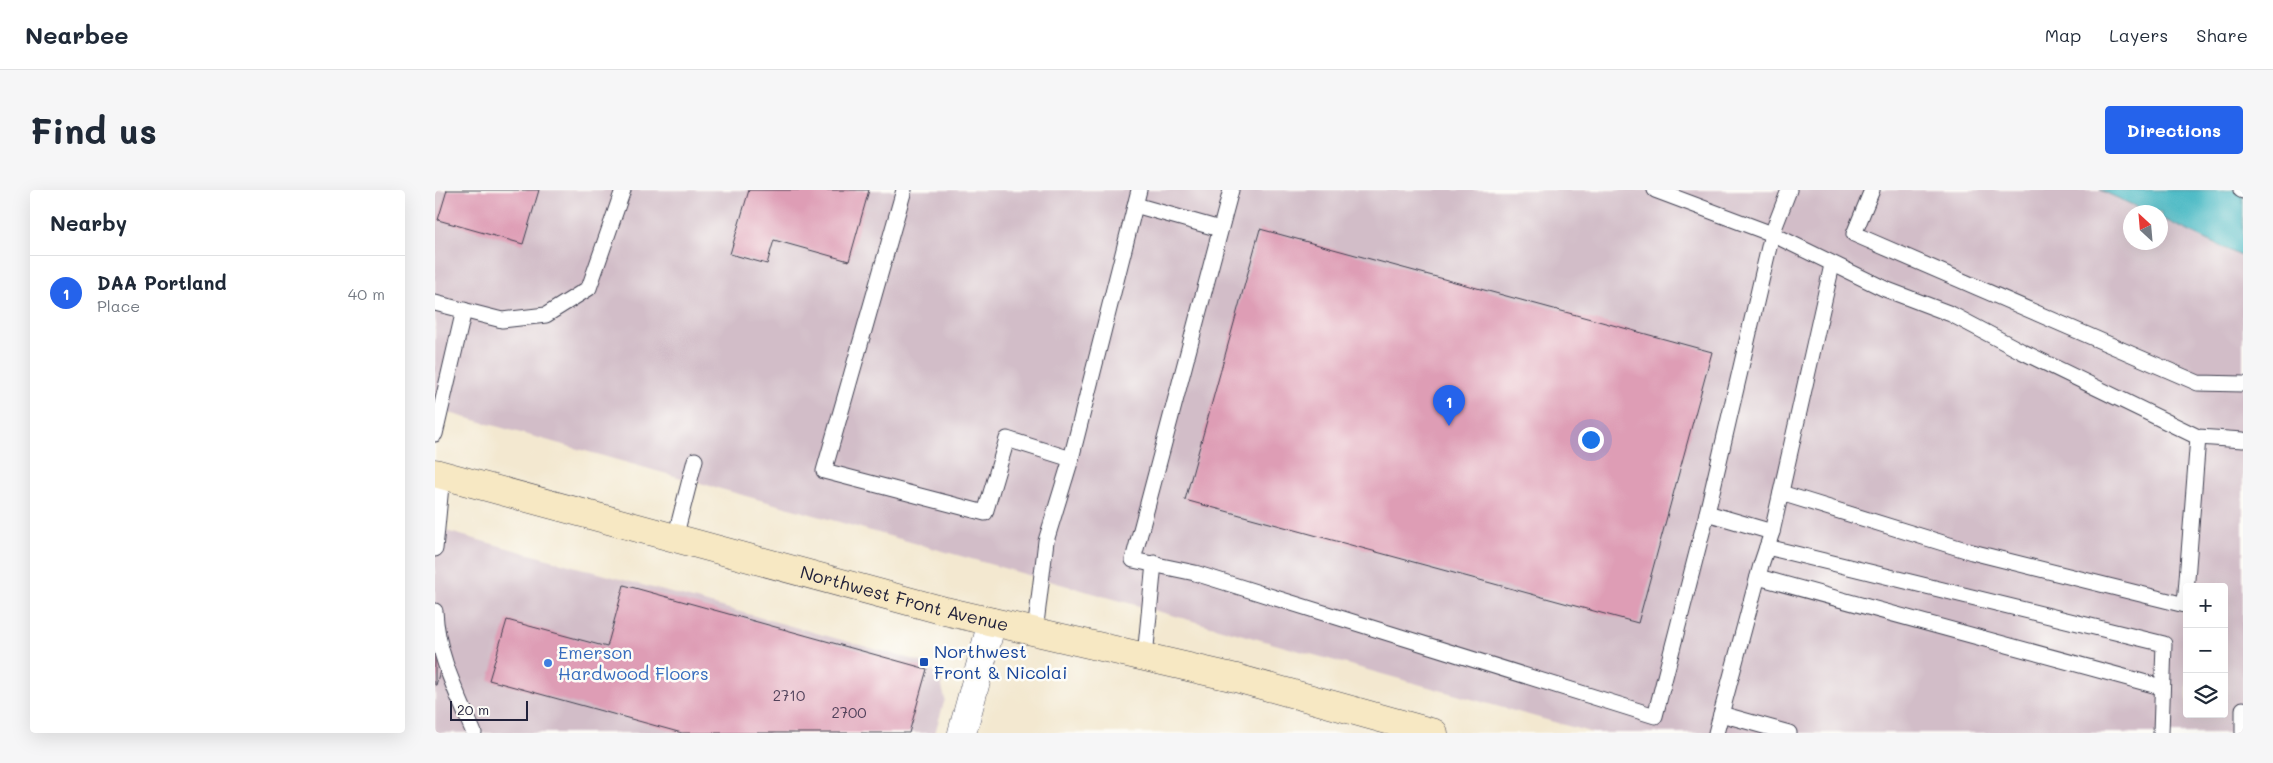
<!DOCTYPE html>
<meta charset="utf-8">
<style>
body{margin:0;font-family:Mali,sans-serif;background:#f6f6f7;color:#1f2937}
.controls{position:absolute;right:15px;bottom:15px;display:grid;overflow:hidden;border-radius:5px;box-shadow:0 5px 20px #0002}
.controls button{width:45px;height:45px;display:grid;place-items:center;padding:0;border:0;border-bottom:1px solid #e0e1e3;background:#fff;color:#1f2937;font:25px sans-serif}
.compass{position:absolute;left:1688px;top:15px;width:45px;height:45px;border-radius:50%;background:#fff;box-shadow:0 5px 20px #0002;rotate:334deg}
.scale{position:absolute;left:15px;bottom:12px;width:78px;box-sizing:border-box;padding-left:5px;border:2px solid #22223b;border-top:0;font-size:14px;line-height:18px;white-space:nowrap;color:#22223b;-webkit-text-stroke:4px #fdfcf7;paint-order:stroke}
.you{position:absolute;left:1155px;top:249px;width:18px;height:18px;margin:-12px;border:4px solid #fff;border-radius:50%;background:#1a73e8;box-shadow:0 0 0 8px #1a73e833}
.badge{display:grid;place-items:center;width:32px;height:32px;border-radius:50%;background:#2563eb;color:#fff;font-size:16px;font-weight:700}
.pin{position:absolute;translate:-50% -41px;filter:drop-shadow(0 1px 2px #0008)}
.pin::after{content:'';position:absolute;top:26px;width:18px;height:15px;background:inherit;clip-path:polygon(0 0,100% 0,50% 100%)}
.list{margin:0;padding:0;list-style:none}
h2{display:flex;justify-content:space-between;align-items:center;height:65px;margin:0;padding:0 20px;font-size:21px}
h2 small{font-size:16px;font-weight:400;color:#747a83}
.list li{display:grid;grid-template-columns:32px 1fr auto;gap:15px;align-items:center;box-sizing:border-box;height:75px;padding:0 20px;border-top:1px solid #e0e1e3}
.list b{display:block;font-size:19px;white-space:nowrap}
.list p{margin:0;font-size:16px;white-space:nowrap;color:#747a83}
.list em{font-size:16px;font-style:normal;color:#747a83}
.icon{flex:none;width:28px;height:28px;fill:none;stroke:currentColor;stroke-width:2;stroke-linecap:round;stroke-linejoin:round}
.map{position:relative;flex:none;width:1808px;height:543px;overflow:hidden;border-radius:5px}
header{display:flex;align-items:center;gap:30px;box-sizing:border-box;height:70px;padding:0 25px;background:#fff;border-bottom:1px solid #e0e1e3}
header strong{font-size:24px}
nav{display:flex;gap:28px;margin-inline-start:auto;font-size:18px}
.intro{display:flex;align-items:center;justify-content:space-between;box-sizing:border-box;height:120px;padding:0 30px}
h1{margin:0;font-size:35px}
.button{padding:12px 22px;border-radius:5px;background:#2563eb;color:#fff;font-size:18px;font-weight:700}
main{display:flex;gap:30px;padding:0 30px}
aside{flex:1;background:#fff;border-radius:5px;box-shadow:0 5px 20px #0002}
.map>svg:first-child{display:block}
.industrial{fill:#d2bdc8;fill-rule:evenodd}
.water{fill:#4cbac5;stroke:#376e80}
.building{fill:#de9db5}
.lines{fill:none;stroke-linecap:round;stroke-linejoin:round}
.service-casing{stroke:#414051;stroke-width:17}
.tertiary-casing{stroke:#414051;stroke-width:29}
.secondary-casing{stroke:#414051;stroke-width:29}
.service{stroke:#fff;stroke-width:15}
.tertiary{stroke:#fff;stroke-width:28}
.secondary{stroke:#f7e8c3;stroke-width:28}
.transit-dot{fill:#1a4fb4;stroke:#fdfcf7;stroke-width:2}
.shop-dot{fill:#3f7fe0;stroke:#fdfcf7;stroke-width:2}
.labels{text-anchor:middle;stroke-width:5;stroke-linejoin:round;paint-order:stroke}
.number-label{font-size:15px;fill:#51415a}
.street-label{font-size:18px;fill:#22223b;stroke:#fdfcf7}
.transit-label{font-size:18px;fill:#164399;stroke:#fdfcf7;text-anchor:start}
.shop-label{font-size:18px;fill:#366cbe;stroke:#fdfcf7;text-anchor:start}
</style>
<header>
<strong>Nearbee</strong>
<nav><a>Map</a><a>Layers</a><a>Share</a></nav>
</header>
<div class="intro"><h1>Find us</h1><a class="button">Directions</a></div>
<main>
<aside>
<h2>Nearby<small></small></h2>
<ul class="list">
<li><span class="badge">1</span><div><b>DAA Portland</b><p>Place</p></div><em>40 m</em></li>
</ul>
</aside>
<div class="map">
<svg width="1808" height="543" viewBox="0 0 1808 543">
<rect width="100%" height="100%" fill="#fdfcf7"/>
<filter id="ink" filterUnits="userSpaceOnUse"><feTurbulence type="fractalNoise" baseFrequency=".02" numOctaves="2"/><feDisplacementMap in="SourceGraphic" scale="10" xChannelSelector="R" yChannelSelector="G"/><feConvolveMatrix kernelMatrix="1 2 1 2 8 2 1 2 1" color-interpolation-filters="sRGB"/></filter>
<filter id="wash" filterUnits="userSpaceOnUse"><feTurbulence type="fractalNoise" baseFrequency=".0096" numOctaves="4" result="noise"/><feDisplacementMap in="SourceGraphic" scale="20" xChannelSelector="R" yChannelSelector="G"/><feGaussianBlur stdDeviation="1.12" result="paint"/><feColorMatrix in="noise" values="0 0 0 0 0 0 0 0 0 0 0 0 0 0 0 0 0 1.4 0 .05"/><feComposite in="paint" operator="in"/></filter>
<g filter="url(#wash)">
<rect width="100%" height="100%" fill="#f3e8d0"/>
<g class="industrial">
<path d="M0 0H1808V543H1158L0 219ZM1696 22H1726V52H1696ZM1752 397H1789V524H1752Z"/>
<path d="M0 338 490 473 505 488 510 509 500 543H0Z"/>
</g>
<path class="water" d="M1665 0H1808V67L1726 28V22H1713Z"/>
<g id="blocks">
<g class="building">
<path d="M12 0H104L88 54 3 30Z"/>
<path d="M314 0H434L414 71 339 50 332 74 295 64Z"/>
<path d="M825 39 1277 162 1203 433 750 310Z"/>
<path d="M189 395 492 479 474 543H247L54 490 72 430 172 457Z"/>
<path d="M0 457 6 477 1 495H0Z"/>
</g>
</g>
</g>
<g filter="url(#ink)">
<use href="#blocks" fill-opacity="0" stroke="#414051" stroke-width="1"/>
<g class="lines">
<defs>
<g id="service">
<path d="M469 0 389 281 550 323 572 249 636 269"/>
<path d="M796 0 698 370 760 383 1220 526 1272 323 1337 342"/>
<path d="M1220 0 1337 44 1450 99 1516 124 1586 161 1763 247 1808 250"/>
<path d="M1437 0 1419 44 1763 193 1808 194"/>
<path d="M1806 0 1808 1"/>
<path d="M700 15 785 39"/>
<path d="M0 113 67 130 111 125 154 98 188 0"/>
<path d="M0 244 29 120"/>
<path d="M1346 303 1537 362 1750 415 1763 247"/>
<path d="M1272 323 1337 44 1354 0"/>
<path d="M240 348 260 270"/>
<path d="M1332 357 1729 454 1726 543"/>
<path d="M0 359 7 285"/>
<path d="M1323 387 1726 497"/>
<path d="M0 421C2 465 22 503 39 543"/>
<path d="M600 442 611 351 636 269 704 0"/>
<path d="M710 467 719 373"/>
<path d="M1286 524 1354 543"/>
<path d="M1281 543 1326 375 1337 342 1397 75"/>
<path d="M1808 543V519"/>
</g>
<path id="tertiary" d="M527 543 557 432"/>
<g id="secondary">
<path id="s1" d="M0 283 510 421 801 488 999 543"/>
</g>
</defs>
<use href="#service" class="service-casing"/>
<use href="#tertiary" class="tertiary-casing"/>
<use href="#secondary" class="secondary-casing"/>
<use href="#service" class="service"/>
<use href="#tertiary" class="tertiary"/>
<use href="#secondary" class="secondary"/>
</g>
</g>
<rect class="transit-dot" x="484" y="467" width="10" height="10" rx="2.5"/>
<circle class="shop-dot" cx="113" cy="473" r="5"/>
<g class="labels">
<g class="number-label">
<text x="354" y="511">2710</text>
<text x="414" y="528">2700</text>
</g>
<g class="street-label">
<text dy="6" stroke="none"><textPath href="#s1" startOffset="486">Northwest Front Avenue</textPath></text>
</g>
<g class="transit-label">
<text x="499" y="468">Northwest<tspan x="499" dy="21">Front &amp; Nicolai</tspan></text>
</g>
<g class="shop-label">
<text x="123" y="469">Emerson<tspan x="123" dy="21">Hardwood Floors</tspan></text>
</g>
</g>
</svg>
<div class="controls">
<button>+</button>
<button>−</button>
<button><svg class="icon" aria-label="layers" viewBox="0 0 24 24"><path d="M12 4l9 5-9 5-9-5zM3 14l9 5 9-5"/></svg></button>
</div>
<svg class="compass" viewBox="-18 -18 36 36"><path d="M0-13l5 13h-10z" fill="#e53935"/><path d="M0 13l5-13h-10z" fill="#747a83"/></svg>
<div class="scale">20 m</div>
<div class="you"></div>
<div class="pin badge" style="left:1014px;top:236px">1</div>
</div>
</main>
